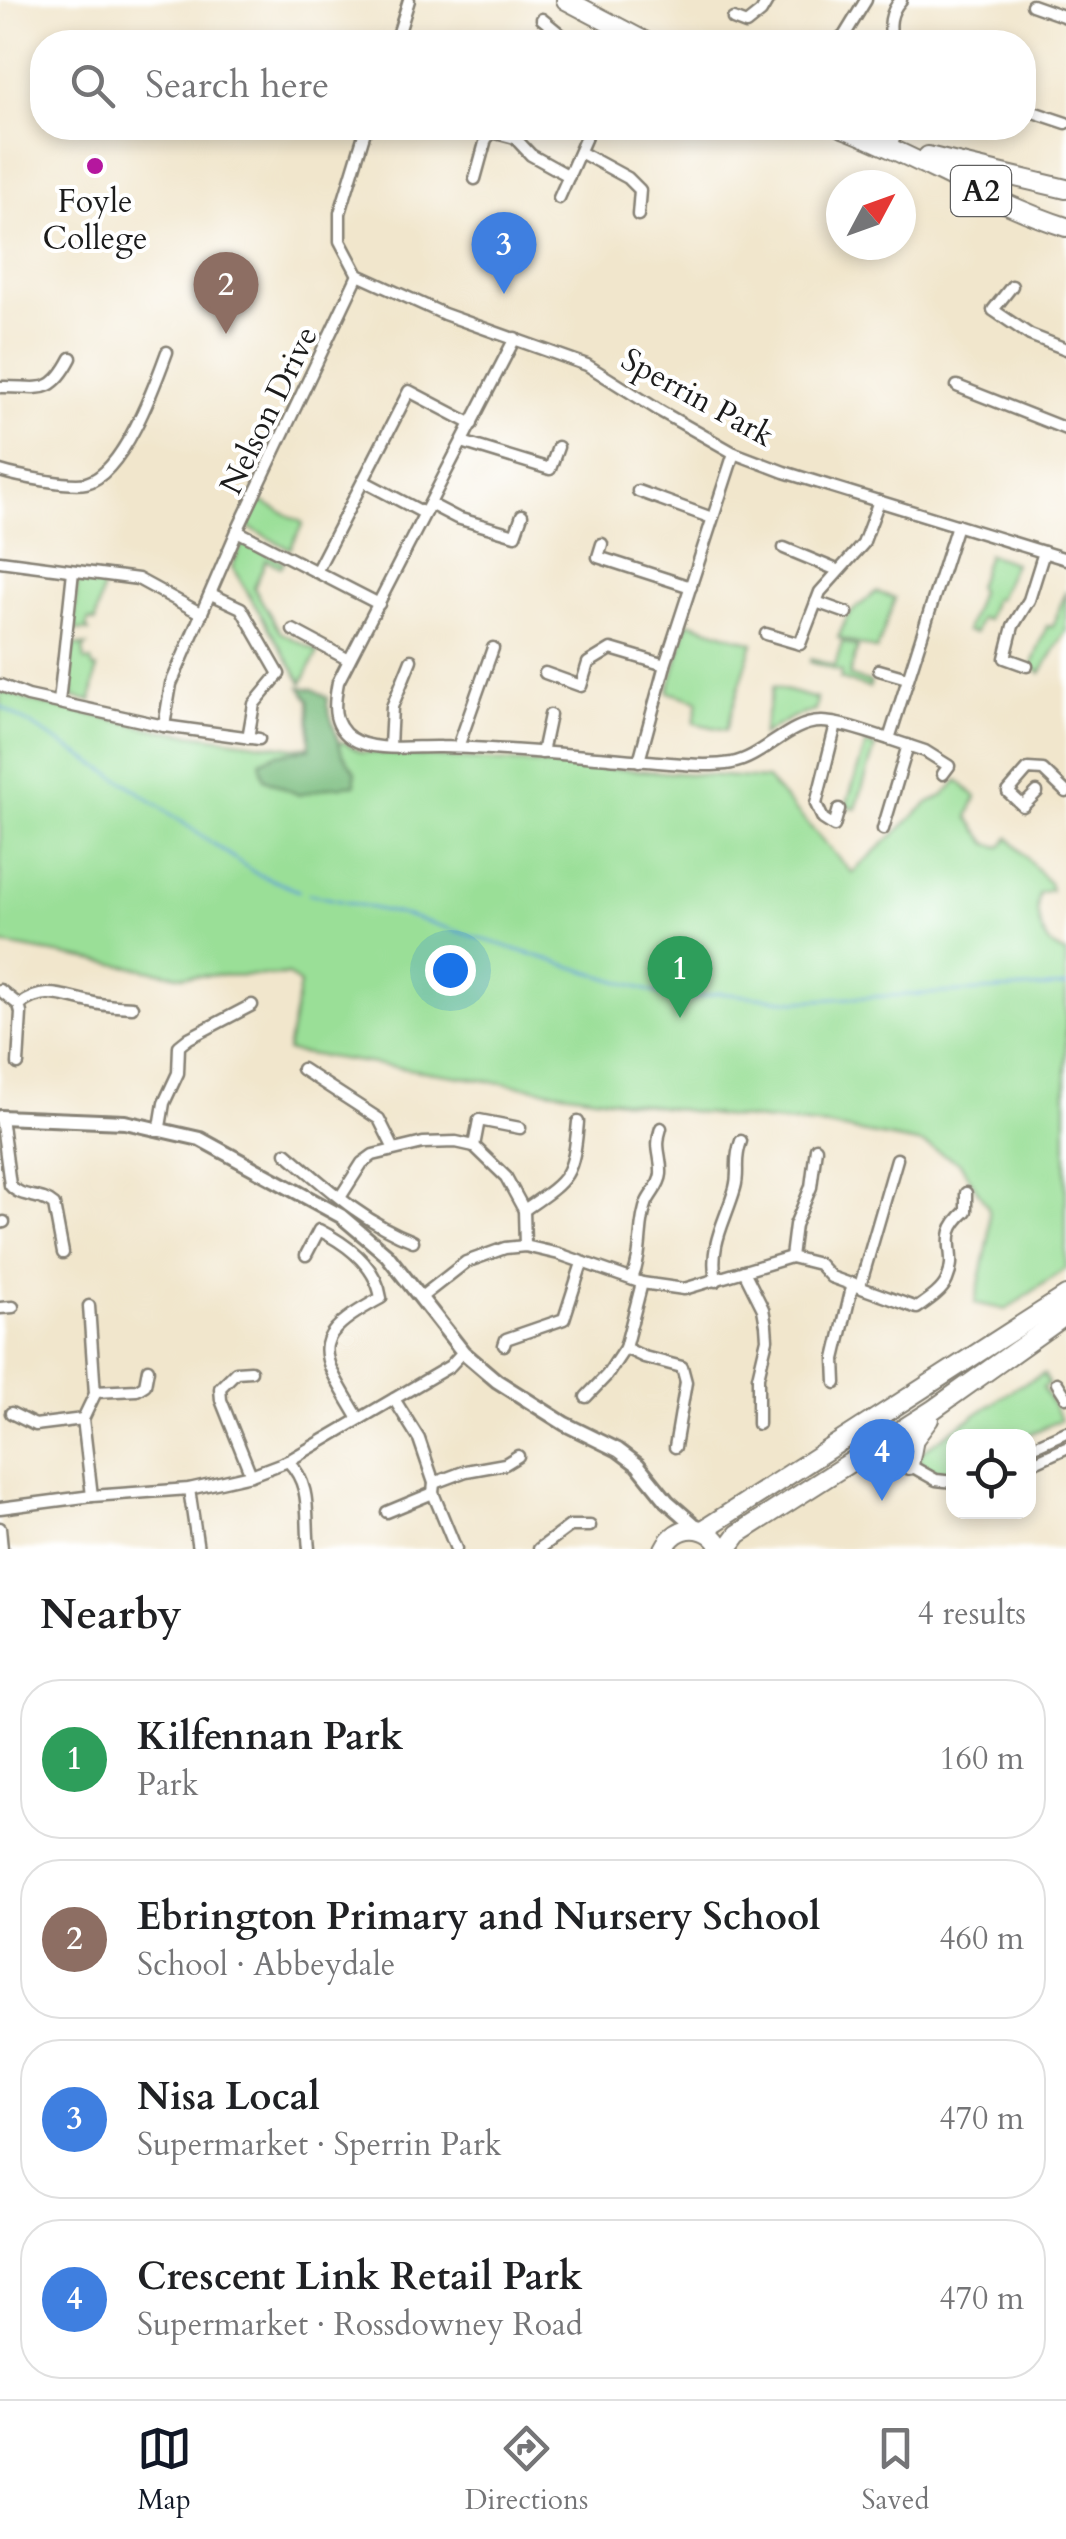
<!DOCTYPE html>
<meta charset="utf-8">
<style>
body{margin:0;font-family:Cardo,serif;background:#f6f6f6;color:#202124}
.controls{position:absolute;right:30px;bottom:30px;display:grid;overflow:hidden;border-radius:20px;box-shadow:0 5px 15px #0003}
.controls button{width:90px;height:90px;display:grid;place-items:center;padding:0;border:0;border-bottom:2px solid #e0e0e0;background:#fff;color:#202124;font:50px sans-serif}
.compass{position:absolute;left:826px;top:170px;width:90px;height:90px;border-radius:50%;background:#fff;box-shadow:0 5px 15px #0003;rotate:49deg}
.you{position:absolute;left:450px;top:970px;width:35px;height:35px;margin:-25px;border:8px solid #fff;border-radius:50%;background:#1a73e8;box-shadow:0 0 0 15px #1a73e833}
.badge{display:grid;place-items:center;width:65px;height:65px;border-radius:50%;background:#111827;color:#fff;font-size:32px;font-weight:700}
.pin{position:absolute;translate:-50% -82px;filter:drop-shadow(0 2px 5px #0008)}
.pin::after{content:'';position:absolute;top:52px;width:35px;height:30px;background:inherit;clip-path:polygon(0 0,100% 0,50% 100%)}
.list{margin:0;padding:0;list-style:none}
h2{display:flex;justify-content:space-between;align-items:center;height:130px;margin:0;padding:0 40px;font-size:42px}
h2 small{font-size:32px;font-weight:400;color:#757577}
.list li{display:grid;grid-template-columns:65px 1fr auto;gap:30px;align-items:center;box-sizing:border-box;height:160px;margin:0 20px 20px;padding:0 20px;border:2px solid #e0e0e0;border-radius:40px}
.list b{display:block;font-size:38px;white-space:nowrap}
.list p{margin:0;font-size:32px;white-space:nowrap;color:#757577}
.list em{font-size:32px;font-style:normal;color:#757577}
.icon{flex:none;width:55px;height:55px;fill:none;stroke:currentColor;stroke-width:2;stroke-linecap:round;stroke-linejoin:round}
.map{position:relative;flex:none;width:1066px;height:1549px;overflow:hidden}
.search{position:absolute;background:#fff;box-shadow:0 5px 15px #0003;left:30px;right:30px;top:30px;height:110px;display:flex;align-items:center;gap:25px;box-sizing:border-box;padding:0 35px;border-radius:40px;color:#757577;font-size:38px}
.sheet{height:850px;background:#fff}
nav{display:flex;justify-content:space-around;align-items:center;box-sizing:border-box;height:140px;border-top:2px solid #e0e0e0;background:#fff;font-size:28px;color:#757577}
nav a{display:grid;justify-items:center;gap:5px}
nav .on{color:#111827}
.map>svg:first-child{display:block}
.green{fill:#9adf97;stroke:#5b7e5a;stroke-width:2.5}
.forest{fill:#7bbe80;stroke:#4c6d4e;stroke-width:2.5}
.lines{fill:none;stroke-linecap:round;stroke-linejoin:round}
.stream{stroke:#61a0d3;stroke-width:2.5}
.minor-casing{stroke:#868174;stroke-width:15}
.tertiary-casing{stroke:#868174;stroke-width:18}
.trunk-casing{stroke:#868174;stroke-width:22}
.minor{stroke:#fff;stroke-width:10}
.tertiary{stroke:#fff;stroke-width:12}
.trunk{stroke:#fff;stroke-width:18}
.poi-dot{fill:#b5179e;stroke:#fff;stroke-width:4}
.labels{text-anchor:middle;stroke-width:8;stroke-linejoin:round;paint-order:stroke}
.shield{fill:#fff;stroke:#606060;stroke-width:2.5}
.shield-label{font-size:30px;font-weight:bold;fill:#1c1c1c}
.poi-label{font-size:32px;fill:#1c1c1c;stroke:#fff}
.street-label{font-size:32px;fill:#1c1c1c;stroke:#fff}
</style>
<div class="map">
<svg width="1066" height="1549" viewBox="0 0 1066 1549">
<rect width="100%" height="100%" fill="#fff"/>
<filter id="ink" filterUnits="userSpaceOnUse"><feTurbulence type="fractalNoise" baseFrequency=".01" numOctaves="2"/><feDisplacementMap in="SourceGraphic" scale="20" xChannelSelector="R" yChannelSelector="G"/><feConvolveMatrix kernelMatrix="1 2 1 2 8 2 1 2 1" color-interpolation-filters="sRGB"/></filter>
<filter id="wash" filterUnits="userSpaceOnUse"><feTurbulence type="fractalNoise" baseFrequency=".0048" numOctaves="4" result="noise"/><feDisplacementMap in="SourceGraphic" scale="40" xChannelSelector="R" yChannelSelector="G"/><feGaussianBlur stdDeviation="2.25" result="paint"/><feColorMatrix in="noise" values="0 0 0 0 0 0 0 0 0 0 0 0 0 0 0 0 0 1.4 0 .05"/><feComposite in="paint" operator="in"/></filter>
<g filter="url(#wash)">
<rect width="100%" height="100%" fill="#f1e6cc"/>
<g class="green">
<path d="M261 501 303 523 290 549 248 527 249 521Z"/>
<path d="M243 542 284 562 281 567 266 560 254 588 280 632 318 652 302 683 232 567Z"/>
<path d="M988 554 1014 563 998 599 994 598 987 620 980 618 975 633 966 631 980 592 977 587Z"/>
<path d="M85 579 104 582 95 622 89 620 86 627 89 631 76 630 74 624 77 585Z"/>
<path d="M1066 591V631L1041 673 1031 667 1047 626 1052 627Z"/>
<path d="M876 592 895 598 877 650 838 638 848 615Z"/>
<path d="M688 622 753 643 726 730 694 723 698 701 668 692Z"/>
<path d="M842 642 858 647 849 676 871 683 869 688 840 679 842 672 810 662 811 659 835 666Z"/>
<path d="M75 645 87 646 83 649 85 661H91L93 668H97L91 701 72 697 73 691 68 690 71 655Z"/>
<path d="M773 687 817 699 815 711 793 717 762 735Z"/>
<path d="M0 690 30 701 160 730 295 748 344 742 361 752 767 779 852 873 929 802 943 796 958 780 976 797 968 817 988 844 1001 847 1009 838 1049 883 1051 890 1039 893C1034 916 1041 945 1066 954V1268L1006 1310 975 1303 989 1238V1209L960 1163 923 1144 828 1126 729 1117 287 1051 300 984 288 975 182 976 0 944Z"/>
<path d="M866 744 875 747 856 809 846 806Z"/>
<path d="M1044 1374 1049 1384 1043 1387 1061 1420 1025 1436H954L953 1472 936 1471 922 1465 918 1455 928 1447 1018 1386Z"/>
</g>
<path class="forest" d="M300 687 313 689 328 698 327 705 342 753 355 772V785L330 787 299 795 264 779 260 761 277 754 310 749 309 700Z"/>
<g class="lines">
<g class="stream">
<path d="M0 706 129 785 255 873 299 891"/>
<path d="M309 894 408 916 682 1001 719 993 796 1001 1066 986"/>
</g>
</g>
</g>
<g filter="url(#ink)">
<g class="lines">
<defs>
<g id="minor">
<path d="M1032 5 1066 17"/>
<path d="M542 19 564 37 576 42"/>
<path d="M733 19 746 24 761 12 768 0"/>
<path d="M396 42 409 0"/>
<path d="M836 42 844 36 866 0"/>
<path d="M892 42C889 26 889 13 901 0"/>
<path d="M1024 109 1066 123"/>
<path d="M366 128 340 213V241L358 275 444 314 587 365 660 411 734 453 784 472 1066 559"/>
<path d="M891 146 898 128"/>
<path d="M580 152 628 178 640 190 638 215"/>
<path d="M475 179 486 139 492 132 515 138 531 155 569 176"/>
<path d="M559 198 590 128"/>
<path d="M1012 286 993 310 1030 335 1066 349"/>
<path d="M515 338 338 682C334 703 331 724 351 738 374 753 415 746 441 747 505 748 569 755 633 760 665 762 701 768 732 763 764 757 789 721 822 722 844 723 868 733 889 739L957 525"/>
<path d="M957 386 1066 429"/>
<path d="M0 387C39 386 50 398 71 358"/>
<path d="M462 442 550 469 558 447"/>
<path d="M0 471C16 476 71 487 86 483 123 474 155 385 167 352"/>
<path d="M363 481 409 391 472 424"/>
<path d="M638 491 712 518"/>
<path d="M430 504 457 518 515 535 522 515"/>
<path d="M237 531 379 604"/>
<path d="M602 544 598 557 691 587"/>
<path d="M784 548 837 570"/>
<path d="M0 561 138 579 202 614"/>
<path d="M316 572 363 481 424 513"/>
<path d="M211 594 241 608 279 674 254 704 248 738"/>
<path d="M816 602 847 613"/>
<path d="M293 630 349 660"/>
<path d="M766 634 800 644 820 592 863 544 879 501"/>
<path d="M1027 666 1005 658 1013 626 1029 600 1044 552"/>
<path d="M879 670 907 678"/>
<path d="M545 673 581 686 588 663 611 649 665 665"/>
<path d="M0 685 28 696 164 726 259 739"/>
<path d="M59 702 73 571"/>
<path d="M836 724 816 804 823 819 834 826 839 809"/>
<path d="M164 726 171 684 237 531 358 275"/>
<path d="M889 739 925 751 949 766 943 774"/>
<path d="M390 746 392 707 411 660"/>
<path d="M458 747 493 648"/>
<path d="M542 753 550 715"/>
<path d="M639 761 665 665 734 453"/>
<path d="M1037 792 1023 806 1008 792 1028 769 1043 770 1066 792"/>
<path d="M883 829 908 745"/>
<path d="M0 990 19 1005 21 1013 18 1064"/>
<path d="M19 1005C44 986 62 996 90 1002 104 1006 118 1006 132 1007"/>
<path d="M302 1069 379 1119 394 1149"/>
<path d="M1 1117 10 1185C21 1199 41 1193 54 1205L63 1253"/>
<path d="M160 1127 164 1103 178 1073 179 1046 189 1038 252 1005"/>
<path d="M474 1146 479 1120 520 1128"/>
<path d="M286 1153C325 1186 364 1223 413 1241"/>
<path d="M341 1196 362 1163 373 1155 423 1143 456 1142 474 1146 506 1177 524 1210 525 1246"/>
<path d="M524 1210C569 1179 573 1178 578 1122"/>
<path d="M0 1223 4 1222"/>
<path d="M306 1255 319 1230C347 1244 376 1265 381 1298 305 1339 319 1351 359 1419"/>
<path d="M791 1257 795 1225 811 1187 816 1148"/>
<path d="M744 1271 763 1309 766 1325 767 1339 758 1377V1424"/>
<path d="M632 1279C644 1250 637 1227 647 1202 652 1192 660 1185 661 1174 662 1155 654 1149 661 1128"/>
<path d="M716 1281C709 1243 725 1223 735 1188 740 1170 733 1163 741 1141"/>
<path d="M642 1283 625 1348 644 1357 682 1367 686 1382 675 1447"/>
<path d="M860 1286 897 1159"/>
<path d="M420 1298 466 1262 505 1248 525 1246 559 1254 642 1283 684 1289 791 1257 819 1264 831 1277 917 1308C927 1301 942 1292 947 1280 960 1251 935 1238 966 1211V1193"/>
<path d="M89 1306 95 1394 83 1419 92 1496"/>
<path d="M0 1308 13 1307"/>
<path d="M504 1345 506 1339 564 1319 582 1263"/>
<path d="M836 1383 835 1359 853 1283"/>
<path d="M1057 1383 1066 1397"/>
<path d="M95 1392 137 1390 145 1385 148 1369"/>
<path d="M586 1397 607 1375 625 1348"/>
<path d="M394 1399 419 1439 434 1483 433 1493 456 1549"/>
<path d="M11 1413 35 1425 83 1419"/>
<path d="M851 1436C872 1440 893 1441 904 1462"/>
<path d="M1028 1449 1066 1432"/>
<path d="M867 1453 904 1462 936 1480 954 1482"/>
<path d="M288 1461C313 1487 305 1516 309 1549"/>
<path d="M1028 1465 1066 1448"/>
<path d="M251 1475 221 1400 220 1388 236 1372 251 1371"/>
<path d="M434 1483 466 1471 505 1464 518 1456"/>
<path d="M189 1489 198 1549"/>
<path d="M0 1508 92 1496 189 1489 251 1475 288 1461 450 1366 463 1352"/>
<path d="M387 1512 433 1493"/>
<path d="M0 1528 2 1549"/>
<path d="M539 1549 570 1526H590"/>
</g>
<path id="tertiary" d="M0 1117 125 1122 200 1139 341 1216 387 1255 463 1352 497 1381 565 1424 618 1450 638 1465 667 1501 698 1528"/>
<g id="trunk">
<path d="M566 0 646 42"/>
<path d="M843 128C919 157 989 202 1066 227"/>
<path d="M928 156 1066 189"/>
<path d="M909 1465 914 1439 929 1419"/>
<path d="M703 1530 1066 1296"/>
<path d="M664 1549C677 1522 709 1522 722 1549"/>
<path d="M727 1549 738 1534 934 1409 1066 1315"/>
</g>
</defs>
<use href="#minor" class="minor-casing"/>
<use href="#tertiary" class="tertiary-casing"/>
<use href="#trunk" class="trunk-casing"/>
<use href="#minor" class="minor"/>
<use href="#tertiary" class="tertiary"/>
<use href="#trunk" class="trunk"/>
</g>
</g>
<circle class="poi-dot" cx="95" cy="166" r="10"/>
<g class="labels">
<rect class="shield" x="951" y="166" width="60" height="50" rx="8"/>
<g class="shield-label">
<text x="981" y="201">A2</text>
</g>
<g class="poi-label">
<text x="95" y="212">Foyle<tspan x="95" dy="37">College</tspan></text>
</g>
<g class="street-label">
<text transform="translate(698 397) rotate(29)" y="11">Sperrin Park</text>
<text transform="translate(268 410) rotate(-64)" y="11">Nelson Drive</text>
</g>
</g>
</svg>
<div class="controls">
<button><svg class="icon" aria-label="locate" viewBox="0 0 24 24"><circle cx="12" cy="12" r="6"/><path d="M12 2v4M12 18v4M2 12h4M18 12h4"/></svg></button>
</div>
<svg class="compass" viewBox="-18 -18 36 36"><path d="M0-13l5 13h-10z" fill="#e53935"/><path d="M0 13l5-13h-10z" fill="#757577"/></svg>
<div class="you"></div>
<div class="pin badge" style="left:680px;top:1018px;background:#2e9e5b">1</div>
<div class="pin badge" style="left:226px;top:334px;background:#8d6e63">2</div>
<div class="pin badge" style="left:504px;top:294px;background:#3f7fe0">3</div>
<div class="pin badge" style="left:882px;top:1501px;background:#3f7fe0">4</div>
<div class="search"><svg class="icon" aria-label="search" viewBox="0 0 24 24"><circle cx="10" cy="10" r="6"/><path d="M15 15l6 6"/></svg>Search here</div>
</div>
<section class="sheet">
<h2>Nearby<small>4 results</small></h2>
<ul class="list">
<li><span class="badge" style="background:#2e9e5b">1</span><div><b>Kilfennan Park</b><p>Park</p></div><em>160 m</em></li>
<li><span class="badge" style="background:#8d6e63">2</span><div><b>Ebrington Primary and Nursery School</b><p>School · Abbeydale</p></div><em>460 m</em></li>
<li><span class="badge" style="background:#3f7fe0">3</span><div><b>Nisa Local</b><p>Supermarket · Sperrin Park</p></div><em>470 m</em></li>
<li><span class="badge" style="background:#3f7fe0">4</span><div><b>Crescent Link Retail Park</b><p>Supermarket · Rossdowney Road</p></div><em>470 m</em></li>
</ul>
</section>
<nav>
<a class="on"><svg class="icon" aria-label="map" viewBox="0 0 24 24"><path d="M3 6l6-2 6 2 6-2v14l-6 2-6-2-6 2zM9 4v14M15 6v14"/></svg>Map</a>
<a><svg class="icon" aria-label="directions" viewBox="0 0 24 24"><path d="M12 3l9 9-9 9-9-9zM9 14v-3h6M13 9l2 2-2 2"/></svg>Directions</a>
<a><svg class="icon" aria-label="saved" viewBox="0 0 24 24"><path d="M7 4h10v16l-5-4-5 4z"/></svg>Saved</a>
</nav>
